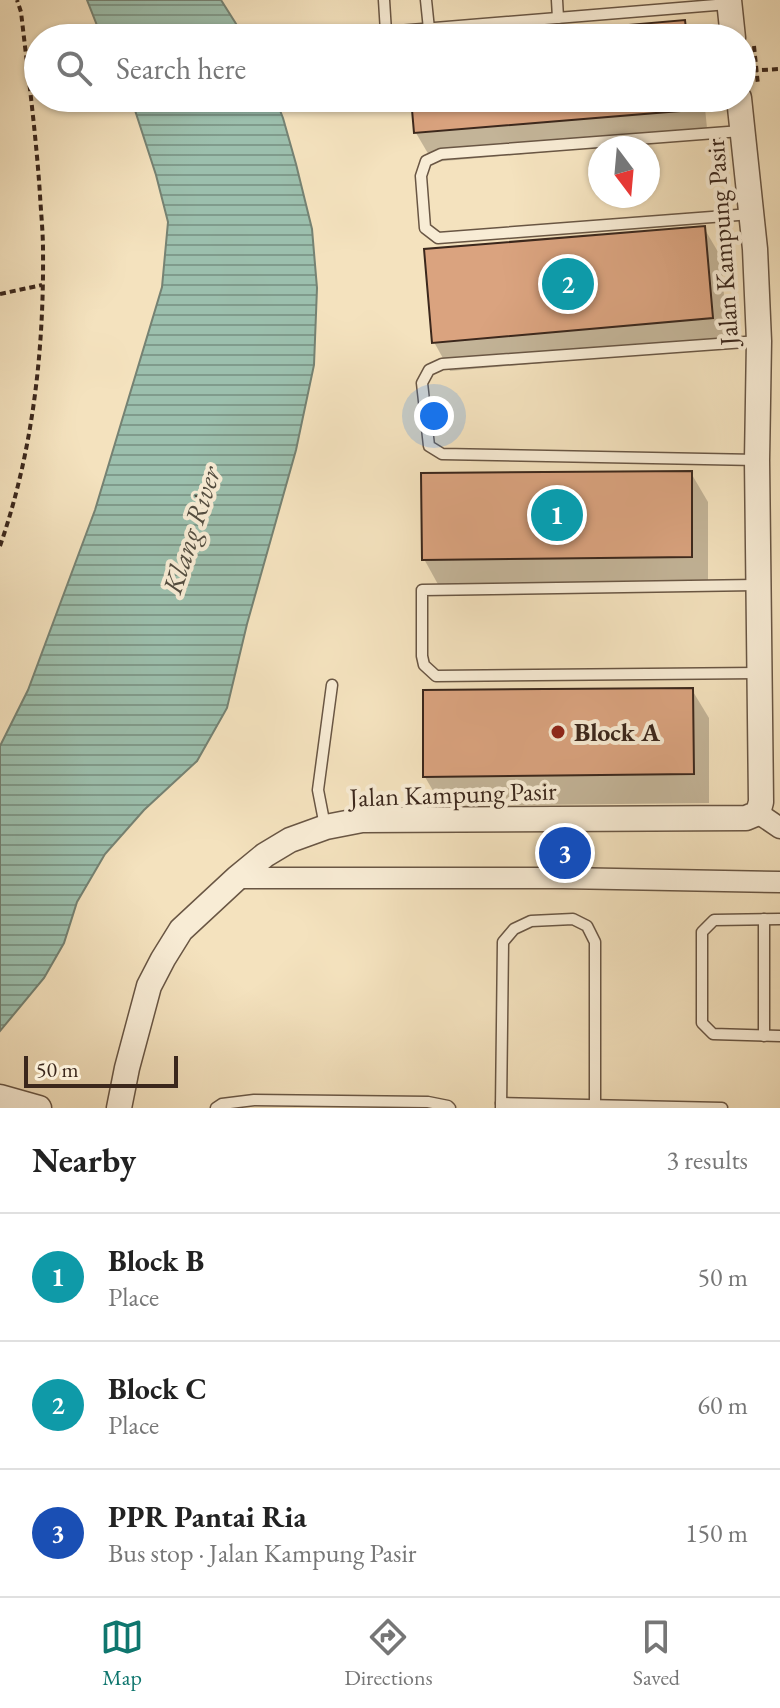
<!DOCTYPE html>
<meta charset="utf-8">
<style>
body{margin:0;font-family:"EB Garamond",serif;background:#f2f2f2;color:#222}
.compass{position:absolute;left:588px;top:136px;width:72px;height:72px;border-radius:50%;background:#fff;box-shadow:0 2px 6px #0004;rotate:164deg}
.scale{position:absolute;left:24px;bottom:20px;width:154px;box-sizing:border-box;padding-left:8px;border:4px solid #3b271c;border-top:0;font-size:22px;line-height:28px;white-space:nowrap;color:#3b271c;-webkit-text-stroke:6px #f8ecd5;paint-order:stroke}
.you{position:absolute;left:434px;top:416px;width:28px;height:28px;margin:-20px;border:6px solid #fff;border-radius:50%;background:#1a73e8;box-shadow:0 0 0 12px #1a73e833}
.badge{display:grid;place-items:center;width:52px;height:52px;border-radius:50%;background:#0f766e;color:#fff;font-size:26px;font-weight:700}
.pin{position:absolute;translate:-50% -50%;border:4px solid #fff;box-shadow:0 2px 8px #0006}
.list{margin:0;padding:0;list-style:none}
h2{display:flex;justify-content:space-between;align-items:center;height:104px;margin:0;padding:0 32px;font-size:34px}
h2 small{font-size:26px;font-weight:400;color:#767676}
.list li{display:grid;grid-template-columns:52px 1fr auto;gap:24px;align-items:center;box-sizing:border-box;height:128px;padding:0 32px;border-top:2px solid #e0e0e0}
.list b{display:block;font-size:30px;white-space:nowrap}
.list p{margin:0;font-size:26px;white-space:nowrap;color:#767676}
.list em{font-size:26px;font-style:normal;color:#767676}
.icon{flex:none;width:44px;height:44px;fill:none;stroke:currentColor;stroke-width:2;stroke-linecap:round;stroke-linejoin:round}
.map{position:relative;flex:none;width:780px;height:1108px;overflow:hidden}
.search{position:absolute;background:#fff;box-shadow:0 2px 6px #0004;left:24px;right:24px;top:24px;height:88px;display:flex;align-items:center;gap:20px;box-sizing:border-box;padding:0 28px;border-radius:44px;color:#767676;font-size:30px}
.sheet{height:488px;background:#fff}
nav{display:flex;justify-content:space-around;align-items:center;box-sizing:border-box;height:112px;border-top:2px solid #e0e0e0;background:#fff;font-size:22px;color:#767676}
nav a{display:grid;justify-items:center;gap:4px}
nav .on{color:#0f766e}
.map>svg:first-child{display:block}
.water{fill:url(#water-rules);stroke:#758273;stroke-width:2}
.shadow{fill:#0003}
.building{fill:#daa37f;stroke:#3b271c;stroke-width:2}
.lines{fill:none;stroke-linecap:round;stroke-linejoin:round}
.service-casing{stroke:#695644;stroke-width:13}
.minor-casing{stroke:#695644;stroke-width:23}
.tertiary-casing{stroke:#695644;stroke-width:27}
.path{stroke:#3b271c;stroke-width:4;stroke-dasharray:6 4;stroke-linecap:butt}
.service{stroke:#f8ecd5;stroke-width:10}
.minor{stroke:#f8ecd5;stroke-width:20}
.tertiary{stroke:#f8ecd5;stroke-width:24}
.poi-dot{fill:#8f2418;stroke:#f8ecd5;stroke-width:3}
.labels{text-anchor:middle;stroke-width:8;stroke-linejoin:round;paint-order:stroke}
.street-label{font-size:26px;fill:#3b271c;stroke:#f8ecd5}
.poi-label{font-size:26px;font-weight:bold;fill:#3b271c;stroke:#f8ecd5;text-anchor:start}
.water-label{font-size:28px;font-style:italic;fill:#534d40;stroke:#f8ecd5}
</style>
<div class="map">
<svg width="780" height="1108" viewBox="0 0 780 1108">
<defs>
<pattern id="water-rules" width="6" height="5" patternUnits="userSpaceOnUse" patternTransform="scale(2)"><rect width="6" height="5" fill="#9cbfad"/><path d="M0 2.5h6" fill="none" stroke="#809b8c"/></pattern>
</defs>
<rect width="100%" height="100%" fill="#f4e2be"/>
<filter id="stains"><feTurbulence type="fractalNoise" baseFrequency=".0025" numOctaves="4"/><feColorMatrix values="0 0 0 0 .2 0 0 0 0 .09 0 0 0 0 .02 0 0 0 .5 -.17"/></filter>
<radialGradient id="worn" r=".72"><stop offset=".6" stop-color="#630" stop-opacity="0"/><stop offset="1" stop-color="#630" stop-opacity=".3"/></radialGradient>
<g class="water">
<path d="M87 0H221L245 38H102Z"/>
<path d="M131 98H275L283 118 296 164 312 229 317 288 314 365 296 450 247 624 227 708 197 761 144 810 105 854 77 902 64 943 44 978 0 1031V746L28 690 95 510 162 287 168 222 156 175Z"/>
</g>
<g class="shadow">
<path d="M684 23 693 38H503Z"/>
<path d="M413 98H704L708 138 433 162 416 133Z"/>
<path d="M704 228 721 257 728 347 450 371 434 342Z"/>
<path d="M691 473 708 502V586L440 588 424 559Z"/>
<path d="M692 690 709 718V803L442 806 425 777Z"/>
</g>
<g class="building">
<path d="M685 20 687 38H479Z"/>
<path d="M411 98H691L692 110 414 133Z"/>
<path d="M705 226 713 318 432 343 424 249Z"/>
<path d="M692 471V557L422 560 421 473Z"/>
<path d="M693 688 694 774 423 777V690Z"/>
</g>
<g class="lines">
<defs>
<g id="service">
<path d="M384 0 386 32 728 4"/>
<path d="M426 0 429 29"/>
<path d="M557 0 558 18"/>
<path d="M741 131 441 154 426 161 421 176 425 228 438 238 751 214"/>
<path d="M757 460 442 454 429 446 422 383 429 370 442 364 759 341"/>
<path d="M756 585 422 590V656L424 665 436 676 758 673"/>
<path d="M325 826 318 790 332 685"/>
<path d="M780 919 714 920 702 932V1023L713 1034 780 1036"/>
<path d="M764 1036V919"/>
<path d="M501 1103 722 1108"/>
<path d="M216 1108 222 1104 254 1100 428 1102 448 1106 450 1108"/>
<path d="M501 1108 503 942 514 929 531 921 573 919 587 926 595 942V1105"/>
</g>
<g id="minor">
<path d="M758 813 780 828"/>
<path d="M237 878H563L780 882"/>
</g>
<g id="tertiary">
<path d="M729 0 733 38"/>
<path d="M0 1097 39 1108"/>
<path d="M119 1108 127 1068 149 986 163 959 181 930 237 878 265 855 290 840 326 827 362 820 746 818 758 813 761 802 757 460 759 341 755 249 739 98"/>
</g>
</defs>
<use href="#service" class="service-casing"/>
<use href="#minor" class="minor-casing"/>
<use href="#tertiary" class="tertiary-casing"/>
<g class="path">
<path d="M754 46 758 85"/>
<path d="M742 71 780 69"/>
<path d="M0 294 42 285"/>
<path d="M0 546C33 451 44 350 43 250 43 232 41 213 40 195 36 134 28 73 21 12L17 0"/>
</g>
<use href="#service" class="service"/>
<use href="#minor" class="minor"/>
<use href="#tertiary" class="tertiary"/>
</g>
<circle class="poi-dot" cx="558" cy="732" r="8"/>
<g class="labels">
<g class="street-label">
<text transform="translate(722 242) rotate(-94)" y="9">Jalan Kampung Pasir</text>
<text transform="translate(453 794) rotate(-2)" y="9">Jalan Kampung Pasir</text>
</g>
<g class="poi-label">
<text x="574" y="741">Block A</text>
</g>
<g class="water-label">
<text transform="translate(191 530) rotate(-72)" y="10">Klang River</text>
</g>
</g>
<rect width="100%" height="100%" filter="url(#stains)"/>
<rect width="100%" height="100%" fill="url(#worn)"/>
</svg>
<svg class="compass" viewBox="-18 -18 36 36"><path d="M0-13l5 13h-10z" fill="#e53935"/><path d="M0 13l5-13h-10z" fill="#767676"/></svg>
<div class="scale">50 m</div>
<div class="you"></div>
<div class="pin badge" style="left:557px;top:515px;background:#0f9aa8">1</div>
<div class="pin badge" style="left:568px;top:284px;background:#0f9aa8">2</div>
<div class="pin badge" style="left:565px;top:853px;background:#1a4fb4">3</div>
<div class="search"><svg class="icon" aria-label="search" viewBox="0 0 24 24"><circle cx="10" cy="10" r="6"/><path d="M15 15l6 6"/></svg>Search here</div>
</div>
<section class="sheet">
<h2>Nearby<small>3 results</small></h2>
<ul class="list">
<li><span class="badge" style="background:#0f9aa8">1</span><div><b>Block B</b><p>Place</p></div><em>50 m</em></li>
<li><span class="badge" style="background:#0f9aa8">2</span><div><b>Block C</b><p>Place</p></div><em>60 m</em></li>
<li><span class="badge" style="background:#1a4fb4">3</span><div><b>PPR Pantai Ria</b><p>Bus stop · Jalan Kampung Pasir</p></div><em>150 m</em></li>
</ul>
</section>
<nav>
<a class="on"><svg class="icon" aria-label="map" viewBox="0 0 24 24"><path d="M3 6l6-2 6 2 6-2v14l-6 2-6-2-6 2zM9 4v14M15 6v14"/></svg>Map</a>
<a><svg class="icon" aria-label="directions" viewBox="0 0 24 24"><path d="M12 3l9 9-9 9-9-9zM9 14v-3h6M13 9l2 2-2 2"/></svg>Directions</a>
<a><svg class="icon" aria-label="saved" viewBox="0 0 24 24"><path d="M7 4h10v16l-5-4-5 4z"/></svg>Saved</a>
</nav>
